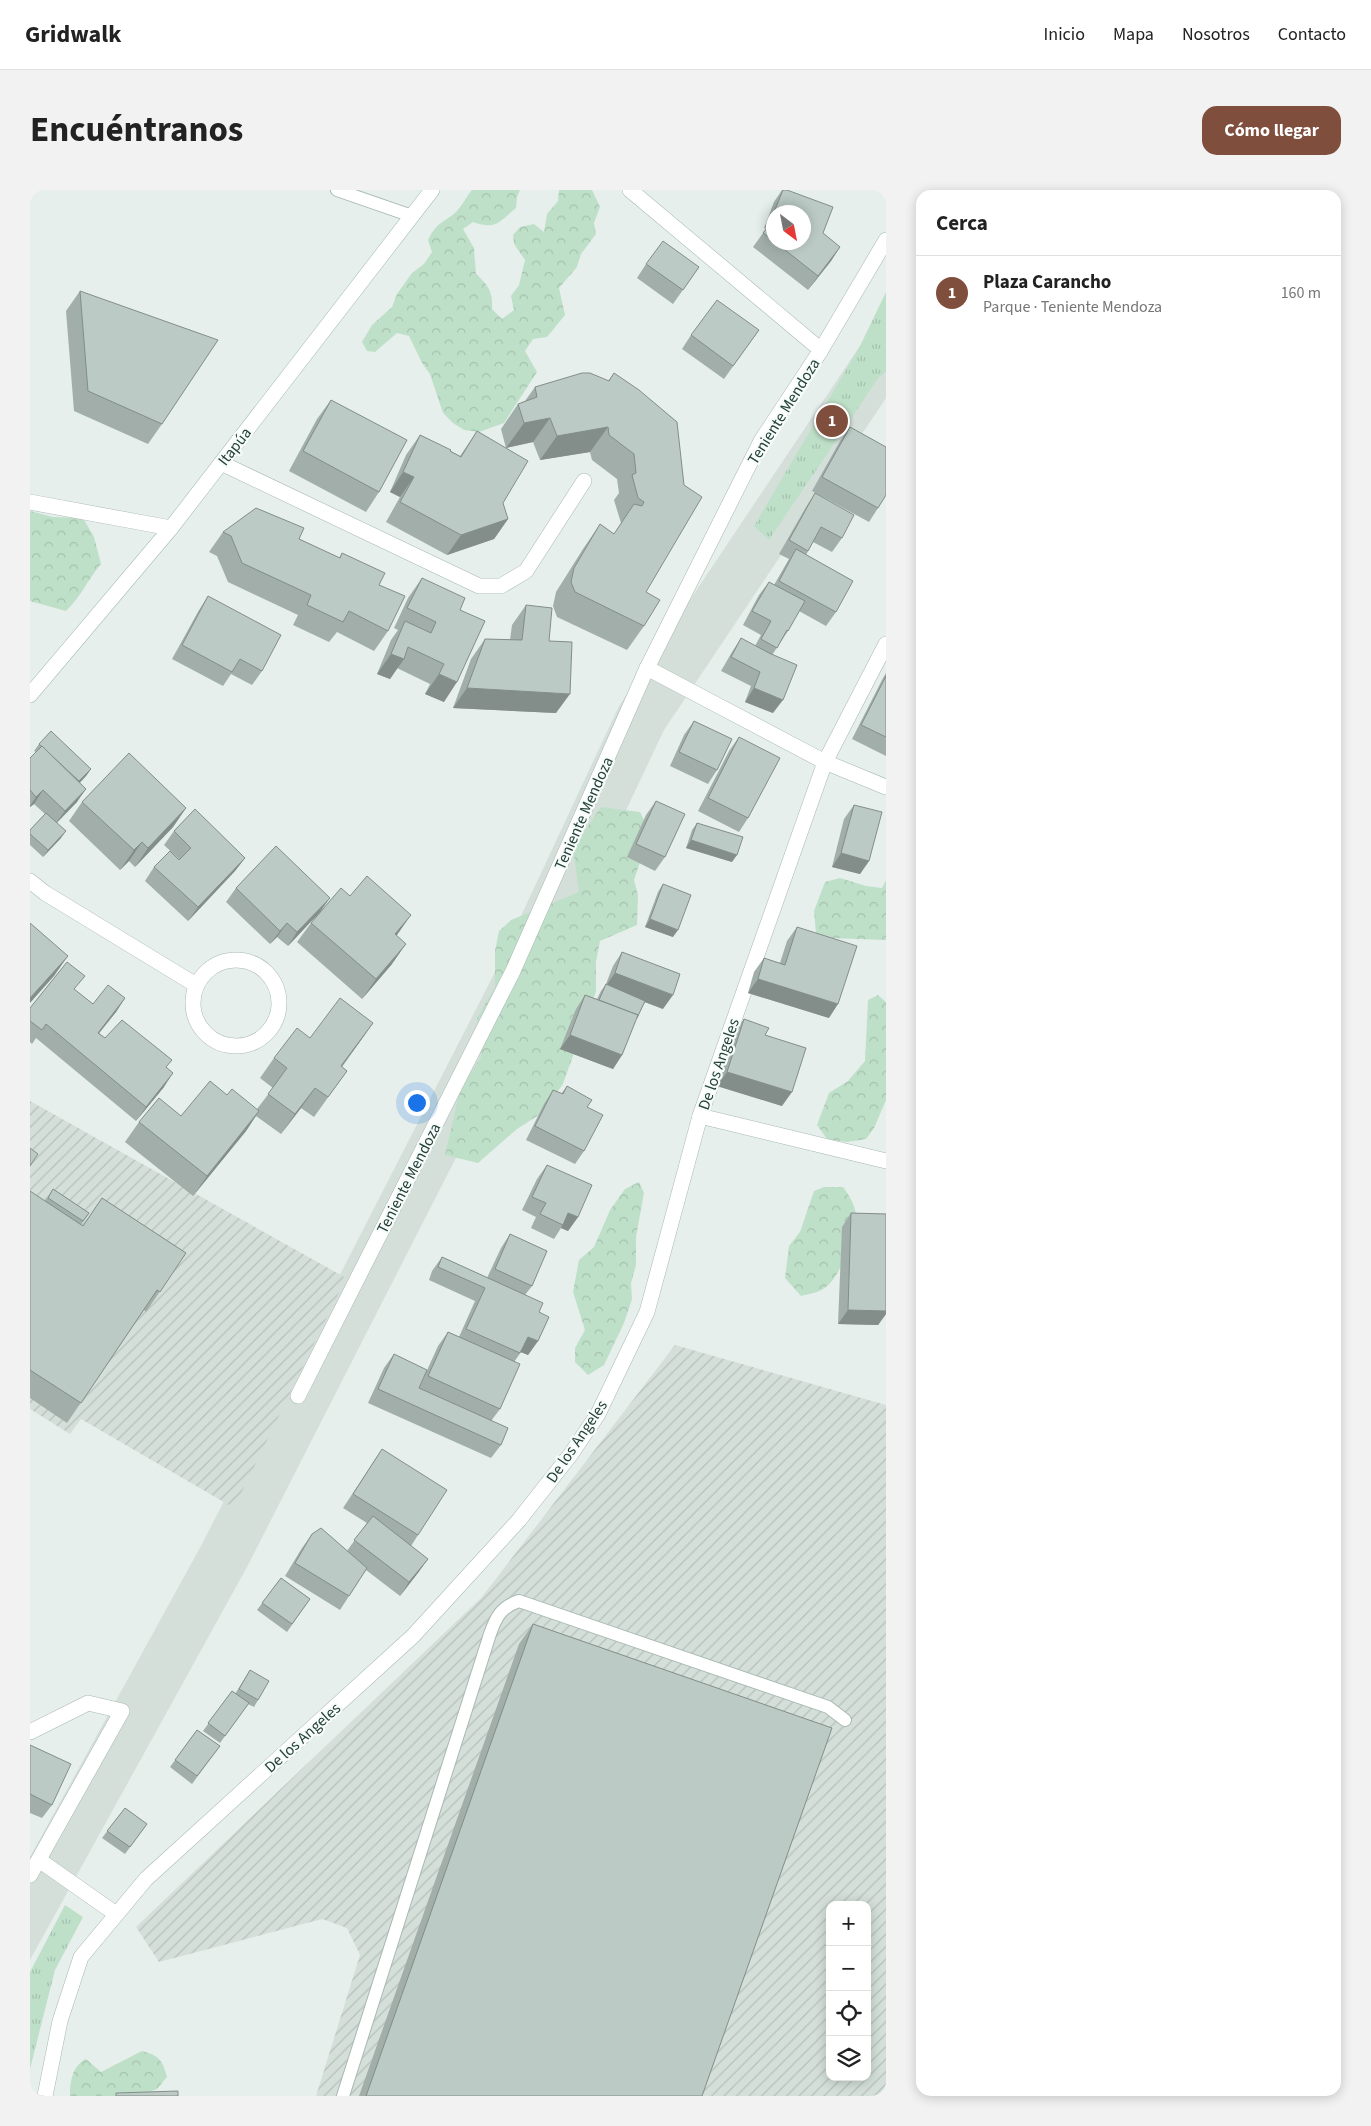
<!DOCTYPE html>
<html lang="es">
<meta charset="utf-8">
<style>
body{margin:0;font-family:"Source Sans 3",sans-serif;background:#f2f2f2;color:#222}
.controls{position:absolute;right:15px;bottom:15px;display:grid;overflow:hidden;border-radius:10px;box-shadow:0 2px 12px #0003}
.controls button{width:45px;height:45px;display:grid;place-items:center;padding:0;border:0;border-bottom:1px solid #e0e0e0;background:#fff;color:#222;font:25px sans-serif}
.compass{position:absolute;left:736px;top:15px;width:45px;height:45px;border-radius:50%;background:#fff;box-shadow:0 2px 12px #0003;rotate:148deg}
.you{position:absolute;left:386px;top:912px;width:18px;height:18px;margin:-12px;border:4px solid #fff;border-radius:50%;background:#1a73e8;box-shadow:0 0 0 8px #1a73e833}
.badge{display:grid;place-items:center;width:32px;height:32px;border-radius:50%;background:#804e3d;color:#fff;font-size:16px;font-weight:700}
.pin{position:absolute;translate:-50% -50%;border:2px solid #fff;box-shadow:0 1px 5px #0006}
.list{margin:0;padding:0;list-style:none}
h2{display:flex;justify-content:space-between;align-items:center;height:65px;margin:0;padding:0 20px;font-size:21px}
h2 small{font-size:16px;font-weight:400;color:#767676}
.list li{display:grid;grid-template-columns:32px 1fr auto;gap:15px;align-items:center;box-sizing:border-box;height:75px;padding:0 20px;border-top:1px solid #e0e0e0}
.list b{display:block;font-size:19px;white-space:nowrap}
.list p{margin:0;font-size:16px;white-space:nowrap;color:#767676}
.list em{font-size:16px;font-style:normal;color:#767676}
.icon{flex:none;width:28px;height:28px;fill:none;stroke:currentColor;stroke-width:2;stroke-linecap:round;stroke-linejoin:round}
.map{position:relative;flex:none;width:856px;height:1906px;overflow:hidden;border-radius:15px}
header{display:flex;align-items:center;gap:30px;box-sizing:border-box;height:70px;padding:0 25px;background:#fff;border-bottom:1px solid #e0e0e0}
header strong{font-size:24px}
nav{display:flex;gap:28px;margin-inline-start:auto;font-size:18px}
.intro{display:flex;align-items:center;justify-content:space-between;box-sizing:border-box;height:120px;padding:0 30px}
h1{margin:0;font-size:35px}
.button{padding:12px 22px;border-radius:15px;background:#804e3d;color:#fff;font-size:18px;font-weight:700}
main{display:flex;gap:30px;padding:0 30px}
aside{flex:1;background:#fff;border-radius:15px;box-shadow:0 2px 12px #0003}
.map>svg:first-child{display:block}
.built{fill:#d4dfda}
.industrial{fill:url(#industrial-furrows);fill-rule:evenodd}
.grass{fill:url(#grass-tufts)}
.forest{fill:url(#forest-crowns)}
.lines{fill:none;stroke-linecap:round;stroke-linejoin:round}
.lane-casing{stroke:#a8b8b2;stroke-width:14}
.street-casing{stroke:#a8b8b2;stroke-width:16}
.secondary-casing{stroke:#a4bbb3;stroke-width:16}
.lane{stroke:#fff;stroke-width:12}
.street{stroke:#fff;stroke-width:15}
.secondary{stroke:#fff;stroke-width:15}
.wall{fill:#a1aea9;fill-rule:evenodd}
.shaded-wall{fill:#838d89}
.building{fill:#bbcac4;stroke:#838d89}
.labels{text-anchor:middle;stroke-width:4.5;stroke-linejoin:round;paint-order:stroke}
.street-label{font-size:16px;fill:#24423a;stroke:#f7fbf9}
</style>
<header>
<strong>Gridwalk</strong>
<nav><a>Inicio</a><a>Mapa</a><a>Nosotros</a><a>Contacto</a></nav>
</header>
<div class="intro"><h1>Encuéntranos</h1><a class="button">Cómo llegar</a></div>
<main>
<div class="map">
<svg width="856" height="1906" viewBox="0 0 856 1906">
<defs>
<pattern id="industrial-furrows" width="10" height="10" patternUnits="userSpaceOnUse" patternTransform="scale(1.25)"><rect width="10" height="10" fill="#d4dfda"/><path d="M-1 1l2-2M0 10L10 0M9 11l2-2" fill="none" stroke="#b6c1bc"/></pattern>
<pattern id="grass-tufts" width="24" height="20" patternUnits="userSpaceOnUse" patternTransform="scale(1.25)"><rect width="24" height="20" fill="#bfe0c8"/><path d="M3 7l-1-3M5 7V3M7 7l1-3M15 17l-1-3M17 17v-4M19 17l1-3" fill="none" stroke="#a4c1ad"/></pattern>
<pattern id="forest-crowns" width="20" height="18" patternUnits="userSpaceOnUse" patternTransform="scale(1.25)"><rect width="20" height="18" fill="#bfe0c8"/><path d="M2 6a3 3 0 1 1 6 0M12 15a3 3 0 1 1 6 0" fill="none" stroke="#a4c1ad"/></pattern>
</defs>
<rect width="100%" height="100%" fill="#e6efeb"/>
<path class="built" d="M856 117V208L634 540 505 813 217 1377 0 1770V1667L172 1354 463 786 589 516Z"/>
<g class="industrial">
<path d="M0 911 316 1088 204 1318 51 1229 40 1244 0 1219Z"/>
<path d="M645 1155 856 1215V1906H286L330 1765 317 1738 292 1729 129 1772 106 1737 452 1407ZM800 1715H837V1887H800Z"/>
</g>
<g class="grass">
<path d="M856 102V182L849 187 739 350 724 336 830 156Z"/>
<path d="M35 1715 53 1727 25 1780 0 1879V1782Z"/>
</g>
<g class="forest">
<path d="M442 0H490L487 7 486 18C469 32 466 40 443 32L433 39 444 58 446 84C459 96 463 102 462 119L472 129 484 120 481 106 489 95 495 70 484 54 483 45 490 37 504 34 514 42 517 24 528 11 529 0H562L570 17 564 33 566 44 551 64 547 77 529 98 535 125 517 147 503 149 495 161 507 182 474 233 449 242 434 240 423 233 413 223 400 184 392 173 379 146 367 143 345 162 337 161 332 152 342 135 362 117 367 104 382 83 394 74 402 62 398 50C406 33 413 33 426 22 432 16 436 7 442 0Z"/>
<path d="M0 321 23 327 53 328 64 347 71 374C58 389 51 407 36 421L0 411Z"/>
<path d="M571 617 610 622 620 642 604 690 608 705 607 735 570 751 566 772V801L533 894 512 923 487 939 448 973 415 965 430 900 451 867 447 828 465 797V761L469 741 481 730 549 702 543 658Z"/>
<path d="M810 688 836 696 852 698 856 690V750L799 748 786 743 784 721 795 692Z"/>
<path d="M848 805 856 812V910L844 938 836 949 817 952 797 949 787 935 799 903 818 891 835 871 838 810Z"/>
<path d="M609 992 614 1003 606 1047V1075L601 1093 602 1109 594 1133 574 1175 558 1185 545 1172V1158L555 1140 543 1102 549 1070 564 1057 580 1020 595 999Z"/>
<path d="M794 997H813C819 1005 825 1015 826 1025 827 1043 810 1090 793 1099 787 1103 778 1104 771 1106L755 1088 759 1056 770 1042 784 1001Z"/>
<path d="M112 1861C128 1865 133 1870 137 1887L127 1899 110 1906H40C40 1892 42 1876 56 1869L71 1882Z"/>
</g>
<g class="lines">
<defs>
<g id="lane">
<path d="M307 0 382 26"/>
<path d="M313 1906 460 1444C466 1427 471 1417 489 1411L798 1517 815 1530"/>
</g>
<g id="street">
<path d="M600 0 791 160"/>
<path d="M191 273 449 396H471L496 381 554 291"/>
<path d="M0 312 141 338"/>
<path d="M617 478 795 572 856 597"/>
<path d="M0 691 15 703 166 795"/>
<circle cx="206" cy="813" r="43"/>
<path d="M670 926 856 971"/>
<path d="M268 1206 483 781 617 478 731 251 791 160 856 50"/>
<path d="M0 1542 58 1513 92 1521 0 1685"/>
<path d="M9 1670 86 1724"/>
<path d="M15 1906 30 1831 51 1767 116 1689 383 1446 489 1330 541 1264 568 1224 617 1122 670 926 795 572 856 454"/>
</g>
<path id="secondary" d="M0 505 141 338 402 0"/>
</defs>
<use href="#lane" class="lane-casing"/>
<use href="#street" class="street-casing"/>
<use href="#secondary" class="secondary-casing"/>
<use href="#lane" class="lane"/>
<use href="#street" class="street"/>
<use href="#secondary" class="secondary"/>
</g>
<g class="wall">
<path d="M752 0H757L793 43 810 57 801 71 778 100 723 57 736 39 734 38 744 12ZM744 22H774V52H744Z"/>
<path d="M616 74 669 77 643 114 607 88Z"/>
<path d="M50 101 132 234 118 254 44 221 36 121Z"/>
<path d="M729 140 694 189 652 159 661 145Z"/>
<path d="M584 183 647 232 616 402 614 436 597 460 527 427 523 416 526 402 553 359 570 334 584 344 591 333 584 310 589 303 587 289 562 270 560 262 510 270 503 252 476 258 471 239 488 214 495 211 505 197 578 191Z"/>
<path d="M301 210 349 302 336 322 259 281 287 229Z"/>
<path d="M820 237 848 318 839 332 782 301 810 251Z"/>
<path d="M447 241 478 329 464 349 417 365 356 332 370 307 360 302 376 265 390 245 430 266Z"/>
<path d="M785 303 812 348 802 362 783 352 776 365 806 422 796 436 769 421 758 441 742 465 743 523 715 512 721 496 691 481 702 462 711 448 725 456 731 445 713 435 729 405 739 392 744 395 759 369 749 364 776 317Z"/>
<path d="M193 342 269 349 309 368 312 363 349 395 358 441 344 461 307 442 299 452 263 435 268 425 198 392 187 366 179 362Z"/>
<path d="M392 388 430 420 414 512 395 504 400 494 367 478 360 489 347 484 361 450 368 440 364 438 378 408Z"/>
<path d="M178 406 232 481 222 495 201 484 193 496 142 469 169 420Z"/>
<path d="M496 415 519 451 526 523 423 518 441 469 455 449 480 450 482 435Z"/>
<path d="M856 483V566L822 549 853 488Z"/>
<path d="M664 531 687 580 678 594 640 576 654 545Z"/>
<path d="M709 547 718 628 709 642 668 621 699 561Z"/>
<path d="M9 554 61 579 56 586 50 593 47 612 27 633 31 648 13 667 0 655V640L15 624 4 614 0 617V568L6 562 4 561Z"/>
<path d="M626 611 635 667 625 681 597 667 616 625Z"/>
<path d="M52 612 156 618 143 637 105 677 99 671 90 680 39 631Z"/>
<path d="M824 615 839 671 830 684 802 677 814 629Z"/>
<path d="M667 633 702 672 656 658 662 640Z"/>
<path d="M144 641 215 668 205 681 158 731 115 691 124 677 150 670 134 655Z"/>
<path d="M633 694 643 747 615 737 628 702Z"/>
<path d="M206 698 291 721 366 746 362 774 332 809 267 752 281 733 288 724 258 756 247 747 240 754 196 712Z"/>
<path d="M767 737 799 828 718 803 724 782 734 768 750 773 757 751Z"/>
<path d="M592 762 633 819 615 812 606 829 592 865 583 879 530 859 546 819 555 805 567 809 571 801 576 794 583 776Z"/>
<path d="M45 800 63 814 95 808 86 822 69 843 75 848 136 877 134 897 106 931 6 848 2 854 0 852V818Z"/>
<path d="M714 829 735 845 752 916 687 896 704 843Z"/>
<path d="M343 833 312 877 317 881 284 927 271 918 251 944 226 926 216 941 163 1006 95 952 109 932 151 926 227 919 243 898 230 888 244 868 280 848Z"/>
<path d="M537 896 557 917 554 961 545 974 496 950 514 914 523 900 531 904Z"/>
<path d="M517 975 548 1027 538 1041 531 1038 524 1049 501 1038 506 1027 492 1020 507 989Z"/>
<path d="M23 999 59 1023 51 1035 53 1036 72 1008 156 1063 116 1122 114 1120 37 1233 0 1208V1001L15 1011Z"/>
<path d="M821 1023 856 1024V1124L848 1135 808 1134 812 1037Z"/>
<path d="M480 1044 502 1096 495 1105 509 1122 508 1151 498 1165 491 1162 484 1172 470 1219 461 1231 471 1255 461 1268 338 1213 354 1178 364 1164 389 1198 408 1156 418 1142 429 1147 445 1111 399 1090 402 1081 412 1067 457 1088 471 1058Z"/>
<path d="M352 1259 388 1345 381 1356 398 1369 370 1406 336 1380 319 1406 310 1420 255 1386 272 1358 282 1344 317 1361 337 1333 313 1318Z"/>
<path d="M251 1388 280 1409 257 1442 227 1420Z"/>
<path d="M503 1434 672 1906H329L489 1454Z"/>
<path d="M220 1480 228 1510 224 1517 218 1514 190 1553 173 1541 202 1501 205 1504Z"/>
<path d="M167 1540 190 1556 162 1594 140 1577Z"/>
<path d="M0 1555 22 1615 12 1628 0 1623Z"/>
<path d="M95 1618 117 1634 95 1664 72 1648Z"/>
</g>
<g class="shaded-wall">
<path d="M810 57 801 71 778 100 788 86Z"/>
<path d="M520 228 503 252 476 258 494 233Z"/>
<path d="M578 237 560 262 510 270 527 246Z"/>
<path d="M373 282 384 287 370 307 360 302Z"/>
<path d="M478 329 464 349 417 365 431 345Z"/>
<path d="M361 464 374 469 360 489 347 484Z"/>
<path d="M409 484 427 492 414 512 395 504Z"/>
<path d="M437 498 540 504 526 523 423 518Z"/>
<path d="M724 498 753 510 743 523 715 512Z"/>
<path d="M61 579 56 586 44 598 49 591Z"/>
<path d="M56 599 47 612 25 634 35 621Z"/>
<path d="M13 600 4 614 0 617V616L6 607Z"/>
<path d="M156 618 143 637 105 677 118 658Z"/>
<path d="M36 641 31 648 13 667 18 660Z"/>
<path d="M661 650 707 665 702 672 656 658Z"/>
<path d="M112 652 99 671 90 680 104 660Z"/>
<path d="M811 663 839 671 830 684 802 677Z"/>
<path d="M215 668 205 681 158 731 168 717Z"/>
<path d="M300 708 290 722 258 756 267 742Z"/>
<path d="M381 725 367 745 351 764 365 744Z"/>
<path d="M620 729 648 740 643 747 615 737Z"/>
<path d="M257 733 247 747 240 754 250 741Z"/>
<path d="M376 754 362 774 332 809 346 789Z"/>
<path d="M38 766 24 786 0 813V808Z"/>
<path d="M585 783 643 805 633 819 575 797Z"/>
<path d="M728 789 808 814 799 828 718 803Z"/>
<path d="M95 808 86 822 58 857 68 843Z"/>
<path d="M343 833 329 853 297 896 311 876Z"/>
<path d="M540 845 592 865 583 879 530 859Z"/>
<path d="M697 882 762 902 752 916 687 896Z"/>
<path d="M143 883 134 897 106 931 116 917Z"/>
<path d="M285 898 271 918 251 944 265 924Z"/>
<path d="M229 921 216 941 163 1006 177 986Z"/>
<path d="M538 1023 548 1027 538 1041 531 1038Z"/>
<path d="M818 1120 856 1121V1124L848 1135 808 1134Z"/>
<path d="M498 1147 508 1151 498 1165 488 1161Z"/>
<path d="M398 1369 388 1383 370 1406 379 1392Z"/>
</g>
<g class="building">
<path d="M753 0H757L803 17 793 43 810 57 788 86 745 52H774V22H744Z"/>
<path d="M744 29V51L733 43Z"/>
<path d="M633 51 669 77 653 100 616 74Z"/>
<path d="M50 101 188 150 132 234 58 201Z"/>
<path d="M687 110 729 140 703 176 661 145Z"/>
<path d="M552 183H560L579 191 584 183 609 200 647 232 654 295 672 307 616 402 630 410 614 436 545 402 541 392 544 378 570 334 584 344 604 314 612 316 614 312 608 308 602 285 606 283 604 264 579 245 578 237 527 246 520 228 494 233 488 214 507 207 505 197Z"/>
<path d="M301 210 377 250 349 302 273 261Z"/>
<path d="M820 237 856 257V305L848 318 792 287Z"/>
<path d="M447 241 498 271 473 313 478 329 431 345 370 312 384 287 373 282 390 245 421 260 420 261 431 267Z"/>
<path d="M785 303 824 325 812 348 791 337 778 361 759 350Z"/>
<path d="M226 318 274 338 269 349 310 368 312 363 355 383 349 395 375 406 358 441 319 421 313 432 277 415 281 405 212 373 201 346 193 342Z"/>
<path d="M766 359 823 391 806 422 749 391Z"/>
<path d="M392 388 435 408 430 420 455 431 427 492 409 484 414 474 378 457 374 469 361 464 375 431 401 443 406 432 377 418Z"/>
<path d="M739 392 775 411 758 441 757 440 747 458 731 449 741 431 722 421Z"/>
<path d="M178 406 251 445 232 481 210 469 202 482 152 455Z"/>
<path d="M496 415 522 418 519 451 542 452 540 504 437 498 455 449 492 450Z"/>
<path d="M711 448 739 463 767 475 753 510 724 498 730 482 701 467Z"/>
<path d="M856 486V547L831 535Z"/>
<path d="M664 531 702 549 687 580 649 562Z"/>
<path d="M21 541 61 579 49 591 9 554Z"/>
<path d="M709 547 750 568 718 628 678 608Z"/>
<path d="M12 556 56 599 35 621 13 600 6 607 0 600V568Z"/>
<path d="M99 563 156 618 118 658 112 652 104 660 52 612Z"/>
<path d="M626 611 655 624 635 667 606 654Z"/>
<path d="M824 615 852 622 839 671 811 663Z"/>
<path d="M165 619 215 668 168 717 124 677 140 661 149 670 161 658 144 641Z"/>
<path d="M16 623 36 641 18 660 0 644V640Z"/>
<path d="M667 633 713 647 707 665 661 650Z"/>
<path d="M246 656 300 708 267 742 257 733 250 741 206 698Z"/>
<path d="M337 686 381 725 365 744 376 754 346 789 281 733 311 698 320 706Z"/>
<path d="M633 694 661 705 648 740 620 729Z"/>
<path d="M0 733 38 766 0 808Z"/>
<path d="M767 737 827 756 808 814 728 789 734 768 755 775Z"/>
<path d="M592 762 650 784 643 805 585 783Z"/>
<path d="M37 772 55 786 44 799 63 814 78 795 95 808 68 843 75 848 92 830 142 870 136 877 143 883 116 917 16 834 12 840 0 831V818Z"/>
<path d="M576 794 615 811 607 828 608 825 569 810Z"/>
<path d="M555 805 608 825 592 865 540 845Z"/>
<path d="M310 808 343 833 311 876 317 881 298 907 285 898 265 924 238 904 257 878 244 868 267 838 280 848Z"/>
<path d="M714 829 739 838 735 845 776 858 762 902 697 882Z"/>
<path d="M180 891 197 905 202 899 229 921 177 986 109 932 129 908 151 926Z"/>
<path d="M537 896 562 910 557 917 573 925 554 961 505 936 523 900 533 904Z"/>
<path d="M0 958 8 964 0 976Z"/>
<path d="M517 975 562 995 548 1027 538 1023 533 1035 510 1024 516 1013 502 1007Z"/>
<path d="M23 999 59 1023 53 1031 18 1008Z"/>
<path d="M0 1001 53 1036 72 1008 156 1063 130 1102 127 1100 51 1213 0 1180Z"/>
<path d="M821 1023 856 1024V1121L818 1120Z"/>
<path d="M480 1044 517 1061 502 1096 465 1079Z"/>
<path d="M412 1067 513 1113 509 1122 519 1127 508 1151 498 1147 490 1163 436 1139 455 1098 408 1077Z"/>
<path d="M418 1142 490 1174 470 1219 398 1186Z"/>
<path d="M364 1164 397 1180 389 1198 478 1238 471 1255 348 1199Z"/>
<path d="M352 1259 417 1300 388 1345 323 1304Z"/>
<path d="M343 1326 398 1369 379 1392 324 1350Z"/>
<path d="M291 1338 337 1378 319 1406 265 1373 282 1344Z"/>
<path d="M251 1388 280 1409 262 1434 232 1413Z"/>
<path d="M503 1434 802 1538 672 1906H336Z"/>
<path d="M220 1480 239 1491 228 1510 209 1499Z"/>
<path d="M202 1501 219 1513 195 1546 178 1533Z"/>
<path d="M167 1540 190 1556 167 1586 145 1570Z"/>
<path d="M0 1555 41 1574 22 1615 0 1604Z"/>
<path d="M95 1618 117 1634 100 1657 77 1641Z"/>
<path d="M148 1901V1906H86V1903Z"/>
</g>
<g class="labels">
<g class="street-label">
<text transform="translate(753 221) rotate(-58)" y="6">Teniente Mendoza</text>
<text transform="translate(204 256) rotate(-52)" y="6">Itapúa</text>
<text transform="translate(553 623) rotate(-66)" y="6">Teniente Mendoza</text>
<text transform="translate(688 874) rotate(-71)" y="6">De los Angeles</text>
<text transform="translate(378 988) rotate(-63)" y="6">Teniente Mendoza</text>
<text transform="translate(546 1251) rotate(-56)" y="6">De los Angeles</text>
<text transform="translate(272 1547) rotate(-42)" y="6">De los Angeles</text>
</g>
</g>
</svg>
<div class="controls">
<button>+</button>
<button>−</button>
<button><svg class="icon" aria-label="locate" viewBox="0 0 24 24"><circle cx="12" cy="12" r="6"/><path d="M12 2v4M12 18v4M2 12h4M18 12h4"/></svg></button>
<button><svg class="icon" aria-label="layers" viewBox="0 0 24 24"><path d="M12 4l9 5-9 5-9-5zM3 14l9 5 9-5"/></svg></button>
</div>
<svg class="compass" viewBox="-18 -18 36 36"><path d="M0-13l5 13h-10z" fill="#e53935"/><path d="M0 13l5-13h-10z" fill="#767676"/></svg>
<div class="you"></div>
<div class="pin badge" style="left:802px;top:231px">1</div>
</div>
<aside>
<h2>Cerca<small></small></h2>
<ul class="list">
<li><span class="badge">1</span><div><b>Plaza Carancho</b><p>Parque · Teniente Mendoza</p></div><em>160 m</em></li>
</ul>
</aside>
</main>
